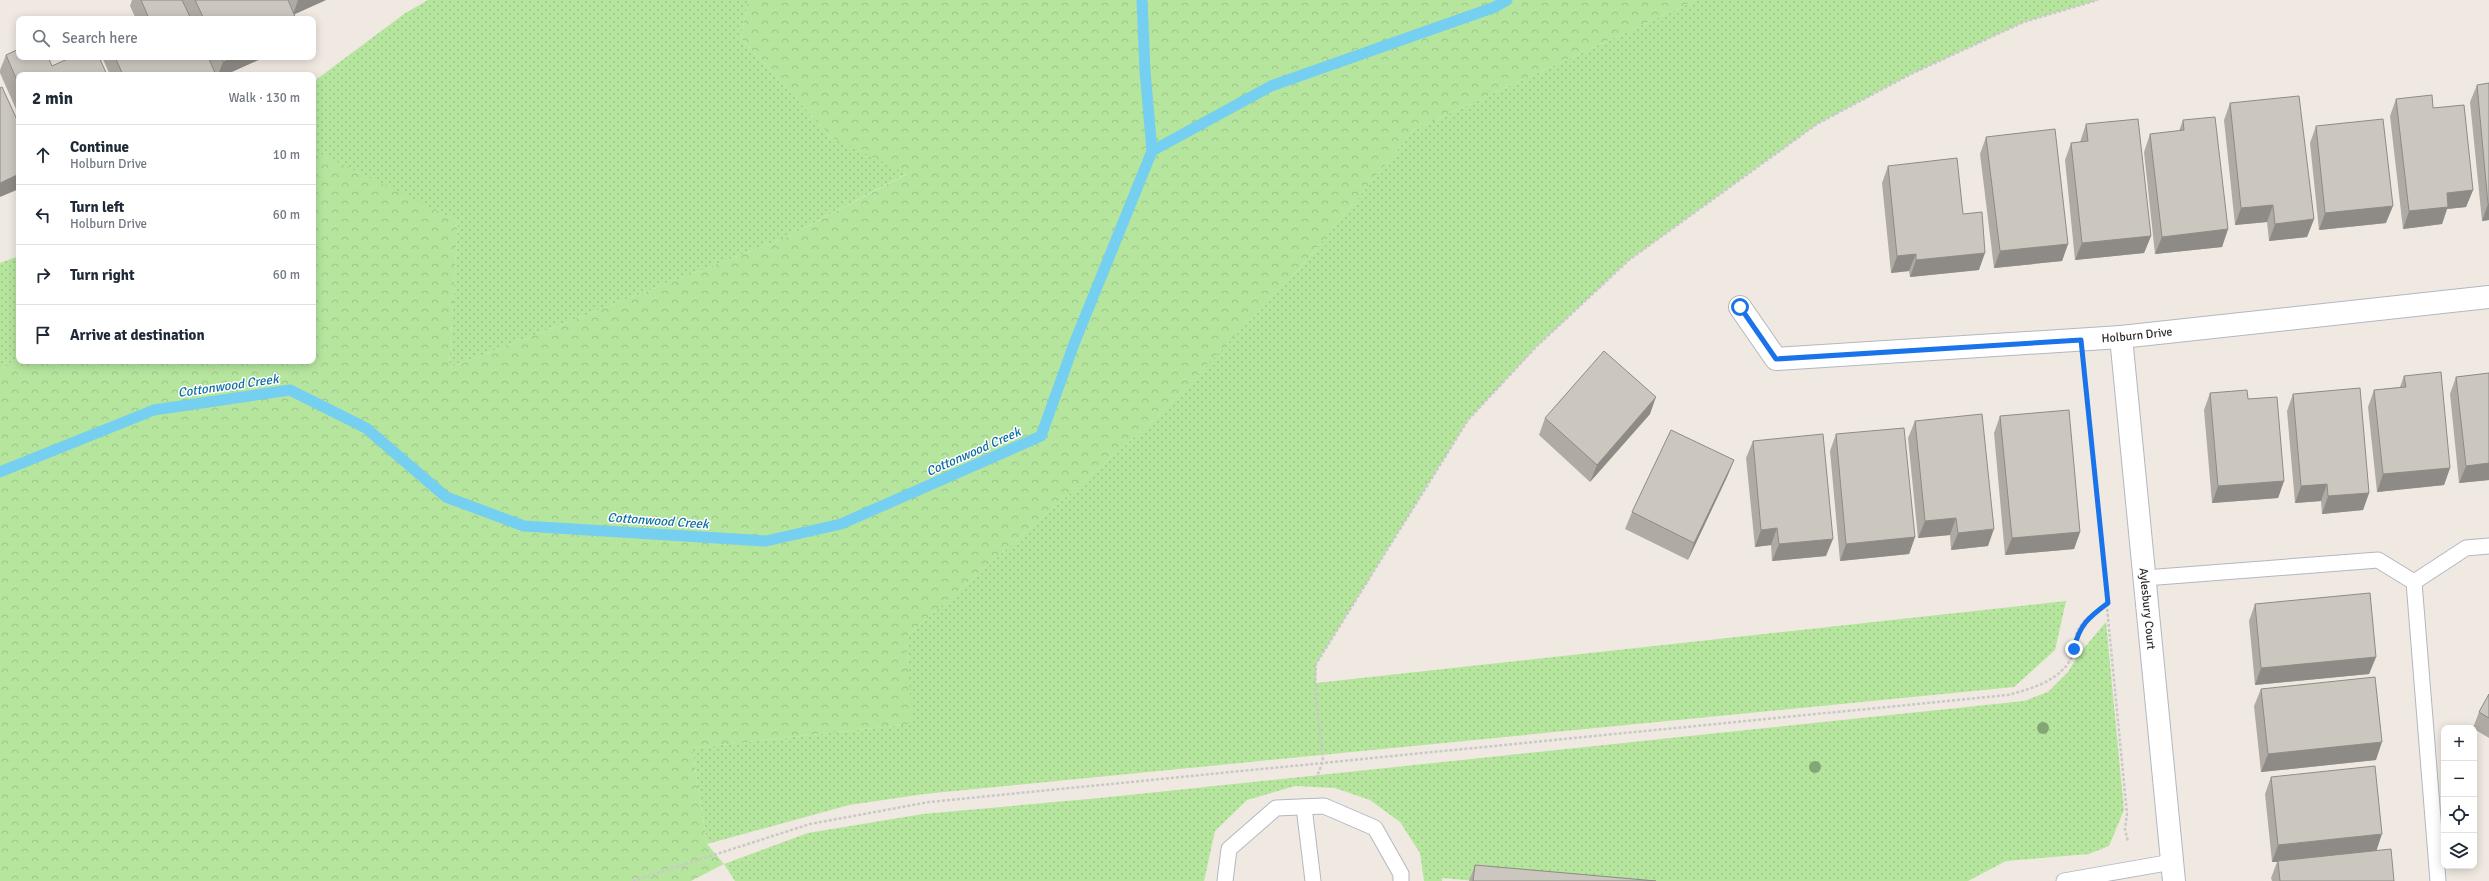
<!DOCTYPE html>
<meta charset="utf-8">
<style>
body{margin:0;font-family:Signika,sans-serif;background:#f2f2f3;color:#1f2937}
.controls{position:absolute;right:12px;bottom:12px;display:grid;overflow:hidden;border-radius:8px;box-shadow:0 2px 10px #0003}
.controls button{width:36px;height:36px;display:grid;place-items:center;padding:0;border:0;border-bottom:1px solid #e0e1e3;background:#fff;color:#1f2937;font:20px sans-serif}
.stop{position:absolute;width:12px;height:12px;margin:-9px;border:3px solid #1a73e8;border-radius:50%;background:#fff}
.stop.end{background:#1a73e8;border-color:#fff;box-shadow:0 1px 4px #0008}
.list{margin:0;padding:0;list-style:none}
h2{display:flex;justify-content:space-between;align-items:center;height:52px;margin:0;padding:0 16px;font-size:17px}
h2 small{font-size:13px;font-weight:400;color:#747a83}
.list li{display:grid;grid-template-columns:26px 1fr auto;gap:12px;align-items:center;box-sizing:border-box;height:60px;padding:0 16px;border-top:1px solid #e0e1e3}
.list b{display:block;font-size:15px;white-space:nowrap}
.list p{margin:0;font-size:13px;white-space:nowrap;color:#747a83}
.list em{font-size:13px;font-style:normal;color:#747a83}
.icon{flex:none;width:22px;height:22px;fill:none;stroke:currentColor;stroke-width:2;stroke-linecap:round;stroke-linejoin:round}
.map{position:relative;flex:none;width:2489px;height:881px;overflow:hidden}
.search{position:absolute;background:#fff;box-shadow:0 2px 10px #0003;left:16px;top:16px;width:300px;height:44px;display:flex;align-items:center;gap:10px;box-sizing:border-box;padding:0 14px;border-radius:8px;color:#747a83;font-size:15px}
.panel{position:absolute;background:#fff;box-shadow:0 2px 10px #0003;left:16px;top:72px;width:300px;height:292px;border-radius:8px}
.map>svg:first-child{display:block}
.grass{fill:url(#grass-dots)}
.forest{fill:url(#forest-crowns)}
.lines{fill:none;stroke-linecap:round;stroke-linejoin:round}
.stream{stroke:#75cff0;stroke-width:11}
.service-casing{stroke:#b4b7c1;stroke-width:17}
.minor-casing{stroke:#b4b7c1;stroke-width:24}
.path{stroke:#c9c9c9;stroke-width:2.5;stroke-dasharray:3 2;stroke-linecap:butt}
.service{stroke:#fff;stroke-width:15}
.minor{stroke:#fff;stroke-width:22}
.tree{fill:#84a574}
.wall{fill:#afaba4}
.shaded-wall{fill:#8e8b86}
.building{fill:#cbc7bf;stroke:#8e8b86}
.route{stroke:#1a73e8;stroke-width:5}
.labels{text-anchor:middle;stroke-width:3;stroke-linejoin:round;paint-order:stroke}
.street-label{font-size:12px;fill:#2e2e2e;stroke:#fff}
.water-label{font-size:13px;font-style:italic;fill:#0d6fa3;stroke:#fff}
</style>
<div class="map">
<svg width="2489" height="881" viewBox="0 0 2489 881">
<defs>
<pattern id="grass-dots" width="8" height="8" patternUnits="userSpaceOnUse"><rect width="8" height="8" fill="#b6e59e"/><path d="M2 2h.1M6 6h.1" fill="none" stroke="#9dc588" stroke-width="1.8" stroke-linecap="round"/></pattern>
<pattern id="forest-crowns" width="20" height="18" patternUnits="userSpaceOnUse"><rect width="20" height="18" fill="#b6e59e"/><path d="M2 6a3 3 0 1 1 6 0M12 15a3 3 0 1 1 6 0" fill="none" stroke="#9dc588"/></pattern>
</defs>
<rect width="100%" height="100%" fill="#efe9e1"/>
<g class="grass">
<path d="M428 0H748L741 38 831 137 908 173 787 237 449 368 458 221 313 154V82L404 14Z"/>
<path d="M1696 0H2098L2024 22 1911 74 1817 124 1629 260 1536 347 1468 420 1316 664V683L2066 601 2055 650 2014 687 924 794 849 805 707 844 692 748 911 724 906 637 1154 420 1301 267 1414 130Z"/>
<path d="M19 256V357L0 370V263Z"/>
<path d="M2106 622 2124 810 2109 846 2089 854 2006 861 1968 881H1476L1442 878V881H1424L1420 853 1400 822 1370 800 1335 788 1295 786 1247 800 1215 831 1204 881H735L724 864 808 833 923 814 1100 798 2024 701 2048 692 2068 672 2079 654Z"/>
</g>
<path class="forest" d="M748 0H1696L1414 130 1301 267 1154 420 906 637 912 724 692 748 707 844 724 864 691 881H0V370L19 357V361H313V154L317 152 458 221 449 368 787 237 907 174 831 137 741 38Z"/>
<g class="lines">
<g class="stream">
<path d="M1152 151 1271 86 1495 7 1507 0"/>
<path d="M0 472 154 410 290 390 366 428 446 497 524 526 766 541 841 524 1041 436 1074 344 1152 151 1145 71 1142 0"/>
</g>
<defs>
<g id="service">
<path d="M2145 578 2378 560 2414 582 2438 881"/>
<path d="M2414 582 2466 548 2489 546"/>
<path d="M1304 807 1313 881"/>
<path d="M1225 881 1229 849 1276 808 1324 806 1375 828 1401 874V881"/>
<path d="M2064 881 2172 862"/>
</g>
<g id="minor">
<path id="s1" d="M1740 307 1776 359 2121 337 2489 297"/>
<path id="s2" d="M2121 337 2174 881"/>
</g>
</defs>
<use href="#service" class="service-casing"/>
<use href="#minor" class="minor-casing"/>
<g class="path">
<path d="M2084 370 2127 814 2125 829 2128 842"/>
<path d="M1316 779 1323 761 1315 691 1316 664 1468 420 1536 347 1629 260 1817 124 1911 74 2024 22 2098 0"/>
<path d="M633 881 810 824 929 802 2008 695C2030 689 2056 682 2069 662 2074 653 2074 642 2077 632 2082 620 2098 610 2108 603"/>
</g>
<use href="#service" class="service"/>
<use href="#minor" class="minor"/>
</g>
<g class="tree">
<circle cx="2043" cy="728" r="6"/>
<circle cx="1815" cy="767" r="6"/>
</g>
<g class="wall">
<path d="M132 0H326L294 14 296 19H136L130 6Z"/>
<path d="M6 55 52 66 99 57 19 75V116L0 73V70Z"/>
<path d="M102 57H265L225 75H110Z"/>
<path d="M2489 83V220L2482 221 2470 102 2477 85Z"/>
<path d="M2396 99 2433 108 2473 190 2466 207 2447 209 2442 224 2403 229 2390 116Z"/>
<path d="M2230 103 2314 219 2307 237 2269 241 2267 222 2235 225 2224 120Z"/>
<path d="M2183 120 2228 229 2222 247 2155 254 2144 152 2150 134 2179 131Z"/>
<path d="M2086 124 2151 236 2144 253 2075 260 2065 160 2071 143 2080 142Z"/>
<path d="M2316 126 2386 223 2319 230 2310 143Z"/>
<path d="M1986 137 2068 244 2062 261 1994 268 1980 154Z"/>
<path d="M1888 166 1963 214 1979 270 1910 277 1909 271 1891 273 1882 183Z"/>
<path d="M2489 373V480L2459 483 2450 394 2456 377Z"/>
<path d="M2404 376 2450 468 2444 485 2377 492 2368 407 2374 390 2400 387Z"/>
<path d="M2210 393 2248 399 2284 481 2278 498 2212 503 2204 410Z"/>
<path d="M2293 394 2369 493 2363 510 2322 514 2321 501 2295 503 2287 411Z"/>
<path d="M1650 414 1590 482 1539 435 1545 418Z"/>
<path d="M2000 416 2080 532 2074 549 2005 555 1994 433Z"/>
<path d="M1915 421 1988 546 1951 550 1950 535 1918 538 1908 438Z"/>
<path d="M1836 434 1915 537 1909 554 1840 561 1830 451Z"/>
<path d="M1753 441 1826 556 1772 561 1771 545 1755 547 1746 458Z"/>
<path d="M1734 460 1727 477 1688 560 1625 529 1632 512Z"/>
<path d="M2255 604 2376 657 2369 674 2255 685 2249 621Z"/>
<path d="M2261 689 2376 760 2261 772 2254 706Z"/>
<path d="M2489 694V738L2474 729V728H2473L2479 712Z"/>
<path d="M2271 777 2377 850 2394 881H2272L2271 878 2277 862H2272L2265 794Z"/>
<path d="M1475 865 1656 881H1469Z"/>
</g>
<g class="shaded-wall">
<path d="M298 0H326L293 15Z"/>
<path d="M233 57H265L225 75H218L223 62Z"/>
<path d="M19 174V189L0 197V183Z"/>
<path d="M2473 190 2466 207 2447 209 2442 224 2403 229 2409 211 2447 193Z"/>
<path d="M2488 204H2489V220L2482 221Z"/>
<path d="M2273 205 2267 222 2235 225 2241 208Z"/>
<path d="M2393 206 2386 223 2319 230 2325 213Z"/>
<path d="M2314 219 2307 237 2269 241 2275 224Z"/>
<path d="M2228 229 2222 247 2155 254 2162 237Z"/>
<path d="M2151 236 2144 253 2075 260 2082 243Z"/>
<path d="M2068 244 2062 261 1994 268 2000 251Z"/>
<path d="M1985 253 1979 270 1910 277 1916 260Z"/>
<path d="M1916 254 1909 271 1891 273 1897 256Z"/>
<path d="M1656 397 1650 414 1590 482 1597 465Z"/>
<path d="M1734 460 1727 477 1688 560 1694 543Z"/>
<path d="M2489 463V480L2459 483 2466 466Z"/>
<path d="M2450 468 2444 485 2377 492 2383 474Z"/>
<path d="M2284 481 2278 498 2212 503 2218 486Z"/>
<path d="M2327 484 2321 501 2295 503 2301 486Z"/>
<path d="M2369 493 2363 510 2322 514 2328 496Z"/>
<path d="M1956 518 1950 535 1918 538 1925 521Z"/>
<path d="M1777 528 1771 545 1755 547 1761 530Z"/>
<path d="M1994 529 1988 546 1951 550 1958 533Z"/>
<path d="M2080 532 2074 549 2005 555 2012 538Z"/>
<path d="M1915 537 1909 554 1840 561 1846 544Z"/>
<path d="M1833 539 1826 556 1772 561 1779 544Z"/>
<path d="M2376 657 2369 674 2255 685 2261 668Z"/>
<path d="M2382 742 2376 760 2261 772 2268 754Z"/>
<path d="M2382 834 2376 852 2278 861 2277 862H2272L2278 845Z"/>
</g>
<g class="building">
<path d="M141 0H182L191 19H141L148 16Z"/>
<path d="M195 0H288L296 19H204Z"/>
<path d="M19 49V57H48L52 66 72 57H99L107 75H19V85L6 55Z"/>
<path d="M115 57H208L216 75H123Z"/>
<path d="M221 57H233L223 62Z"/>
<path d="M2489 83V204H2488L2477 85Z"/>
<path d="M2 87 19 124V174L0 183V88Z"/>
<path d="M2432 95 2433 108 2464 105 2473 190 2447 193 2448 207 2409 211 2396 99Z"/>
<path d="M2299 96 2314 219 2275 224 2273 205 2241 208 2230 103Z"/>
<path d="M2215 117 2228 229 2162 237 2150 134 2184 130 2183 120Z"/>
<path d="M2138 119 2151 236 2082 243 2071 143 2088 141 2086 124Z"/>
<path d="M2383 119 2393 206 2325 213 2316 126Z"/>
<path d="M2055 129 2068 244 2000 251 1986 137Z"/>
<path d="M1957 158 1963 214 1982 212 1985 253 1916 260V254L1897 256 1888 166Z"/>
<path d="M1604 351 1656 397 1597 465 1545 418Z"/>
<path d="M2441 372 2450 468 2383 474 2374 390 2406 387 2404 376Z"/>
<path d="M2489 373V463L2466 466 2456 377Z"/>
<path d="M2360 388 2369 493 2328 496 2327 484 2301 486 2293 394Z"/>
<path d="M2247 390 2248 399 2277 397 2284 481 2218 486 2210 393Z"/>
<path d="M2069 410 2080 532 2012 538 2000 416Z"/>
<path d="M1982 414 1994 529 1958 533 1956 518 1925 521 1915 421Z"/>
<path d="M1904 428 1915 537 1846 544 1836 434Z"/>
<path d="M1671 430 1734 460 1694 543 1632 512Z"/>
<path d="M1823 434 1833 539 1779 544 1777 528 1761 530 1753 441Z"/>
<path d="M2370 593 2376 657 2261 668 2255 604Z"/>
<path d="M2375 677 2382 742 2268 754 2261 689Z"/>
<path d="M2489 694V718L2479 712Z"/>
<path d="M2375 766 2382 834 2278 845 2271 777Z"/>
<path d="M2391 849 2394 881H2280L2278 861Z"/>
<path d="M1475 865 1656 881H1473Z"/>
</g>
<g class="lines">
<path class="route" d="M1740 307 1776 359 2081 340 2108 603C2089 617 2079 625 2074 649"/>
</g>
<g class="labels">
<g class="street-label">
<text dy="4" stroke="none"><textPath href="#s1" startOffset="425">Holburn Drive</textPath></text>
<text dy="4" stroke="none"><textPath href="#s2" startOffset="273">Aylesbury Court</textPath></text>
</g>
<g class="water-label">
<text transform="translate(228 385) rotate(-8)" y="5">Cottonwood Creek</text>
<text transform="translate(973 451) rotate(-24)" y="5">Cottonwood Creek</text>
<text transform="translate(658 520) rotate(4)" y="5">Cottonwood Creek</text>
</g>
</g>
</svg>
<div class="controls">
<button>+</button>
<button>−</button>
<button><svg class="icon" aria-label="locate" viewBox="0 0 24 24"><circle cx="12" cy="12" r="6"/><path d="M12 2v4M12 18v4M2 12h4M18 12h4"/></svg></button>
<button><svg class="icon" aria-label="layers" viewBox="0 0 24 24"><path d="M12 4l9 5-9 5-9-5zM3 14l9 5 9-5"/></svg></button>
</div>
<div class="stop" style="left:1740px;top:307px"></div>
<div class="stop end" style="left:2074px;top:649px"></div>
<div class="search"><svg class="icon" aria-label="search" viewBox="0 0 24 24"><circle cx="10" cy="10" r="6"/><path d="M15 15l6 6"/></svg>Search here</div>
<section class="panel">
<h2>2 min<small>Walk · 130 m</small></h2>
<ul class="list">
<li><svg class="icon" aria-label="ahead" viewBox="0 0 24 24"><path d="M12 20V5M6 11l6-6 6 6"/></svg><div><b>Continue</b><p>Holburn Drive</p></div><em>10 m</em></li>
<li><svg class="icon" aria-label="left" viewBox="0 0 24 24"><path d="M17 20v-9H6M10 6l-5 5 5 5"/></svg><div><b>Turn left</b><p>Holburn Drive</p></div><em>60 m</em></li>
<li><svg class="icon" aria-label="right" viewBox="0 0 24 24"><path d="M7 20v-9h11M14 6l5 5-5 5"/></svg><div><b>Turn right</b></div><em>60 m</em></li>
<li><svg class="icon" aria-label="arrive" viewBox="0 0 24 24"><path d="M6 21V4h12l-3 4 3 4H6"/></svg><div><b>Arrive at destination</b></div></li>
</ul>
</section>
</div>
